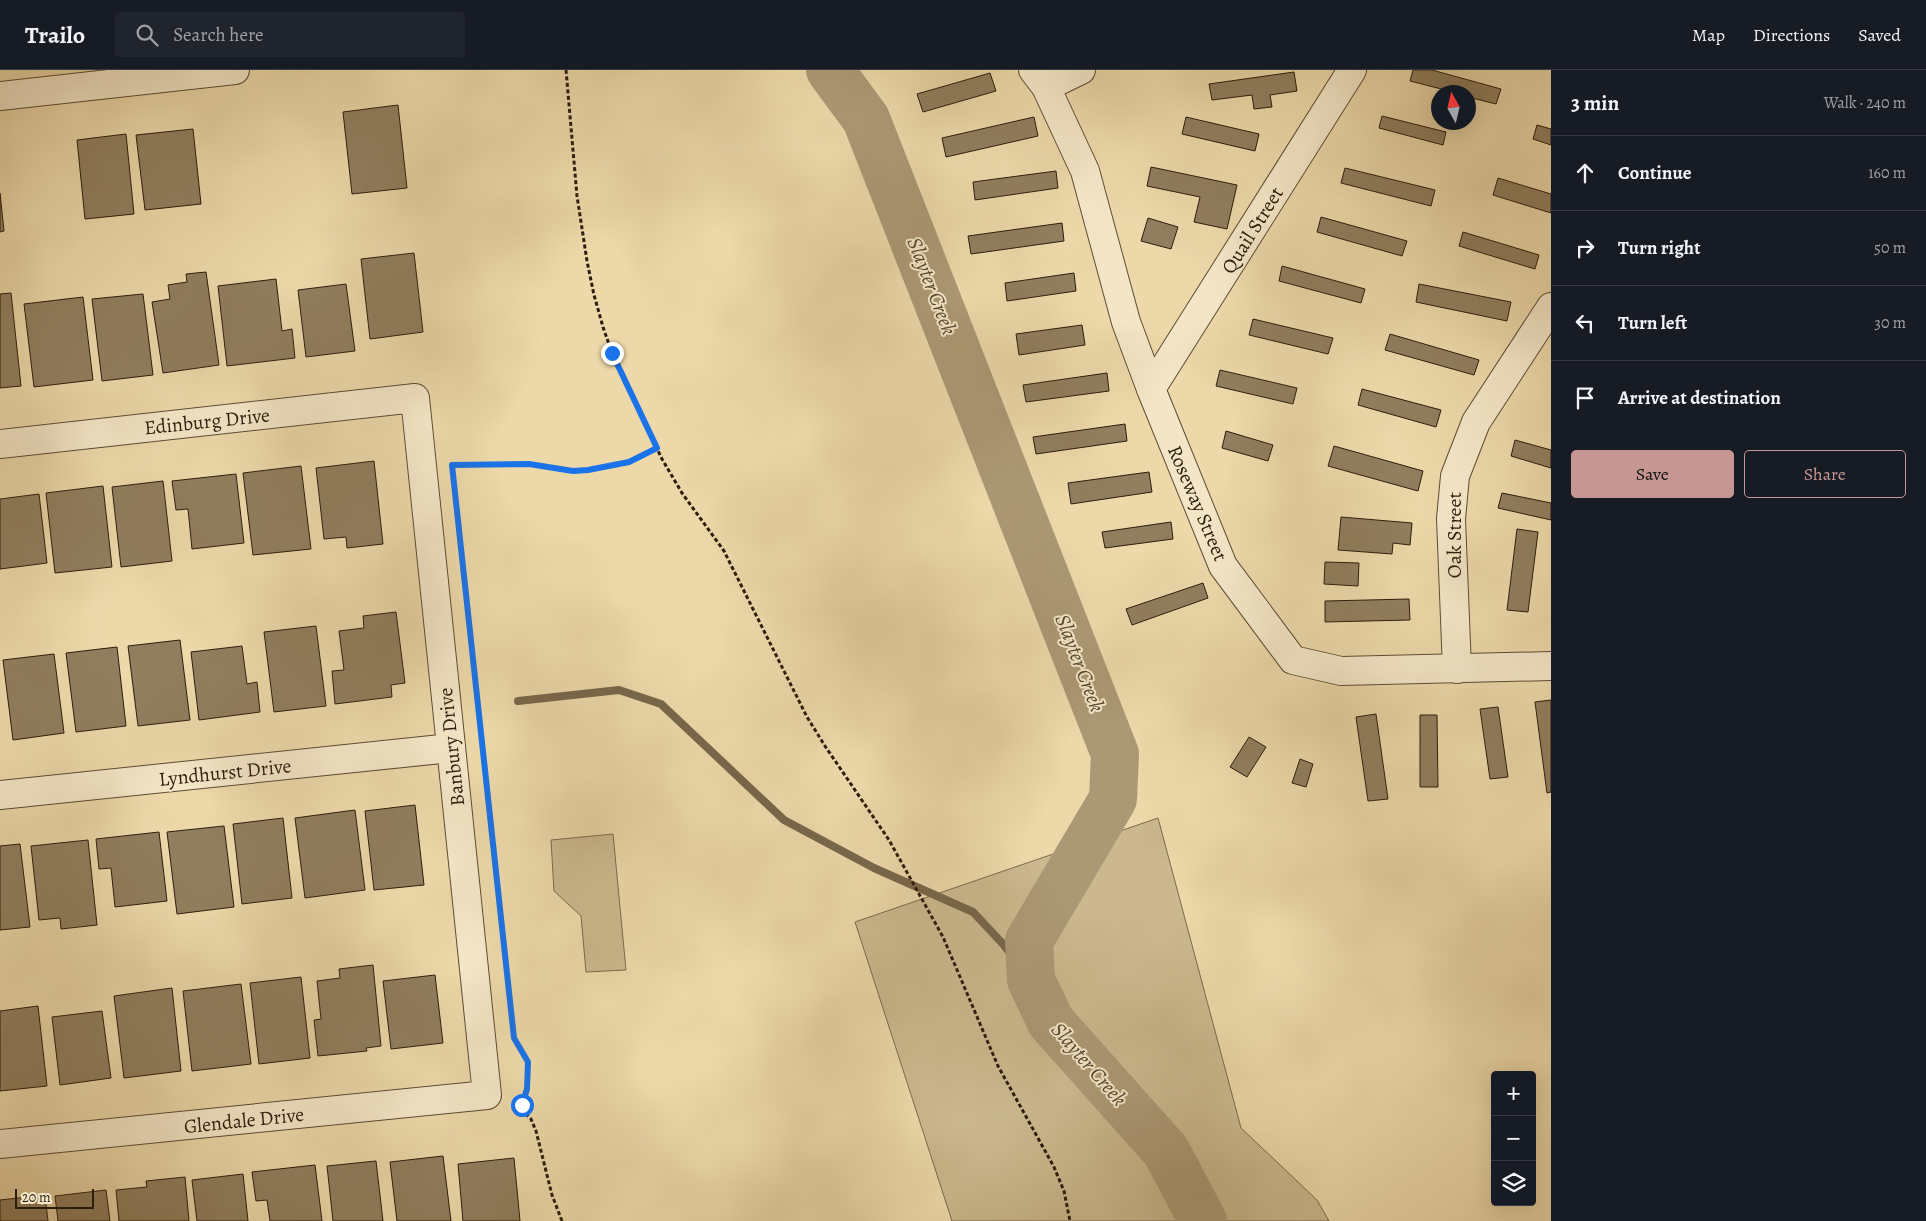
<!DOCTYPE html>
<meta charset="utf-8">
<style>
body{margin:0;font-family:Alegreya,serif;background:#20242c;color:#f1f3f6}
.controls{position:absolute;right:15px;bottom:15px;display:grid;overflow:hidden;border-radius:5px;box-shadow:0 5px 20px #0002}
.controls button{width:45px;height:45px;display:grid;place-items:center;padding:0;border:0;border-bottom:1px solid #363941;background:#171b24;color:#f1f3f6;font:25px sans-serif}
.compass{position:absolute;left:1431px;top:15px;width:45px;height:45px;border-radius:50%;background:#171b24;box-shadow:0 5px 20px #0002;rotate:352deg}
.scale{position:absolute;left:15px;bottom:12px;width:79px;box-sizing:border-box;padding-left:5px;border:2px solid #2c1d0d;border-top:0;font-size:14px;line-height:18px;white-space:nowrap;color:#2c1d0d;-webkit-text-stroke:4px #f3e6c7;paint-order:stroke}
.stop{position:absolute;width:15px;height:15px;margin:-11px;border:4px solid #1a73e8;border-radius:50%;background:#fff}
.stop.end{background:#1a73e8;border-color:#fff;box-shadow:0 1px 5px #0008}
.list{margin:0;padding:0;list-style:none}
h2{display:flex;justify-content:space-between;align-items:center;height:65px;margin:0;padding:0 20px;font-size:21px}
h2 small{font-size:16px;font-weight:400;color:#9ea1a6}
.list li{display:grid;grid-template-columns:32px 1fr auto;gap:15px;align-items:center;box-sizing:border-box;height:75px;padding:0 20px;border-top:1px solid #363941}
.list b{display:block;font-size:19px;white-space:nowrap}
.list em{font-size:16px;font-style:normal;color:#9ea1a6}
.actions{display:flex;gap:10px;padding:15px 20px}
.actions a{flex:1;padding:11px 0;border:1px solid #c59692;border-radius:5px;text-align:center;font-size:18px;color:#c59692}
.actions .main{background:#c59692;color:#111}
.icon{flex:none;width:28px;height:28px;fill:none;stroke:currentColor;stroke-width:2;stroke-linecap:round;stroke-linejoin:round}
.map{position:relative;flex:none;width:1551px;height:1151px;overflow:hidden}
header{display:flex;align-items:center;gap:30px;box-sizing:border-box;height:70px;padding:0 25px;background:#171b24;border-bottom:1px solid #363941}
header strong{font-size:24px}
nav{display:flex;gap:28px;margin-inline-start:auto;font-size:18px}
.search{width:350px;height:45px;background:#20242c;display:flex;align-items:center;gap:12px;box-sizing:border-box;padding:0 18px;border-radius:5px;color:#9ea1a6;font-size:19px}
main{display:flex}
aside{flex:1;background:#171b24}
.map>svg:first-child{display:block}
.green{fill:#cbb88e;stroke:#7c6a4e}
.lines{fill:none;stroke-linecap:round;stroke-linejoin:round}
.stream{stroke:#78674b;stroke-width:8}
.river{stroke:#ab9874;stroke-width:48}
.building{fill:#907e5e;stroke:#2c1d0d}
.minor-casing{stroke:#5c4c34;stroke-width:30}
.path{stroke:#2c1d0d;stroke-width:3;stroke-dasharray:4 2.5;stroke-linecap:butt}
.minor{stroke:#f3e6c7;stroke-width:28}
.route{stroke:#1a73e8;stroke-width:6}
.labels{text-anchor:middle;stroke-width:4;stroke-linejoin:round;paint-order:stroke}
.street-label{font-size:20px;fill:#2c1d0d;stroke:#f3e6c7}
.water-label{font-size:21px;font-style:italic;fill:#584831;stroke:#f3e6c7}
</style>
<header>
<strong>Trailo</strong>
<div class="search"><svg class="icon" aria-label="search" viewBox="0 0 24 24"><circle cx="10" cy="10" r="6"/><path d="M15 15l6 6"/></svg>Search here</div>
<nav><a>Map</a><a>Directions</a><a>Saved</a></nav>
</header>
<main>
<div class="map">
<svg width="1551" height="1151" viewBox="0 0 1551 1151">
<rect width="100%" height="100%" fill="#ecd8a9"/>
<filter id="stains"><feTurbulence type="fractalNoise" baseFrequency=".004" numOctaves="4"/><feColorMatrix values="0 0 0 0 .2 0 0 0 0 .09 0 0 0 0 .02 0 0 0 .5 -.17"/></filter>
<radialGradient id="worn" r=".72"><stop offset=".6" stop-color="#630" stop-opacity="0"/><stop offset="1" stop-color="#630" stop-opacity=".3"/></radialGradient>
<g class="green">
<path d="M1158 748 1241 1058 1317 1130 1329 1151H952L855 852Z"/>
<path d="M613 764 626 900 586 902 581 846 554 821 551 770Z"/>
</g>
<g class="lines">
<path class="stream" d="M518 631 619 620 661 634 784 750 874 798 973 842 1003 874 1031 910"/>
<path class="river" d="M830 0 866 49 1115 684 1113 729 1029 871 1031 910 1051 952 1166 1081 1203 1151"/>
</g>
<g class="building">
<path d="M1413 0H1432L1501 19 1496 34 1468 27V22H1453L1410 11Z"/>
<path d="M1294 2 1297 21 1270 25 1272 37 1254 39 1252 25 1212 30 1209 14Z"/>
<path d="M990 3 996 21 923 42 917 24Z"/>
<path d="M398 35 407 118 352 124 343 42Z"/>
<path d="M1382 46 1446 62 1443 75 1379 58Z"/>
<path d="M1034 47 1038 66 946 87 942 68Z"/>
<path d="M1186 47 1259 64 1255 81 1182 64Z"/>
<path d="M1537 55 1551 59V75L1533 69Z"/>
<path d="M193 59 201 134 145 140 136 65Z"/>
<path d="M126 64 134 144 85 149 77 70Z"/>
<path d="M1151 97 1237 115 1227 159 1194 152 1200 127 1147 116Z"/>
<path d="M1345 98 1435 120 1431 136 1341 113Z"/>
<path d="M1056 101 1058 118 975 130 973 112Z"/>
<path d="M1498 108 1551 124V143L1493 125Z"/>
<path d="M0 123 4 161 0 162Z"/>
<path d="M1321 147 1407 171 1402 186 1317 162Z"/>
<path d="M1148 148 1178 157 1171 179 1141 171Z"/>
<path d="M1062 153 1064 171 971 184 968 166Z"/>
<path d="M1463 162 1539 185 1535 199 1459 176Z"/>
<path d="M414 183 423 262 370 269 361 189Z"/>
<path d="M1282 196 1365 219 1361 233 1279 211Z"/>
<path d="M206 202 219 295 163 303 152 232 170 229 168 215 187 212 186 204Z"/>
<path d="M1074 203 1076 221 1007 231 1005 213Z"/>
<path d="M276 209 282 261 292 259 295 288 227 296 218 216Z"/>
<path d="M346 214 355 281 306 287 298 220Z"/>
<path d="M1419 214 1511 232 1507 251 1416 232Z"/>
<path d="M11 223 21 316 0 318V224Z"/>
<path d="M143 224 153 305 102 311 92 229Z"/>
<path d="M83 227 93 310 34 317 24 234Z"/>
<path d="M1253 249 1333 268 1328 284 1249 265Z"/>
<path d="M1082 255 1085 275 1019 285 1016 264Z"/>
<path d="M1390 264 1479 290 1474 305 1385 280Z"/>
<path d="M1220 300 1297 318 1293 334 1216 316Z"/>
<path d="M1107 303 1109 321 1026 332 1023 315Z"/>
<path d="M1362 319 1441 340 1436 357 1358 335Z"/>
<path d="M1125 354 1127 371 1036 384 1033 367Z"/>
<path d="M1226 361 1273 375 1268 391 1222 378Z"/>
<path d="M1515 370 1551 380V398L1511 386Z"/>
<path d="M1334 376 1423 401 1418 421 1328 396Z"/>
<path d="M374 391 383 474 347 478 346 467 324 469 316 398Z"/>
<path d="M301 396 311 479 253 485 243 403Z"/>
<path d="M1149 402 1152 422 1071 434 1068 413Z"/>
<path d="M236 404 244 473 192 479 188 439 176 440 172 411Z"/>
<path d="M163 411 172 491 121 497 112 417Z"/>
<path d="M103 416 112 497 55 503 46 423Z"/>
<path d="M1502 423 1551 433V450L1498 438Z"/>
<path d="M39 424 47 493 0 499V429Z"/>
<path d="M1341 447 1412 453 1410 475 1393 473 1392 484 1338 480Z"/>
<path d="M1171 452 1173 469 1105 478 1102 462Z"/>
<path d="M1517 459 1538 462 1528 542 1507 540Z"/>
<path d="M1325 492 1359 493 1358 516 1324 514Z"/>
<path d="M1203 513 1208 528 1132 555 1126 539Z"/>
<path d="M1409 529 1410 550 1325 552V531Z"/>
<path d="M396 542 405 613 391 615 392 627 335 634 332 601 344 600 339 561 364 558 363 546Z"/>
<path d="M316 556 326 636 274 642 264 562Z"/>
<path d="M180 570 190 650 138 656 128 576Z"/>
<path d="M242 576 247 614 257 612 260 642 199 650 191 582Z"/>
<path d="M117 577 126 656 76 662 66 583Z"/>
<path d="M54 584 64 663 13 670 3 590Z"/>
<path d="M1551 630V722L1547 723 1535 632Z"/>
<path d="M1498 637 1508 707 1490 709 1480 639Z"/>
<path d="M1376 644 1388 729 1368 731 1356 647Z"/>
<path d="M1420 645H1437L1438 717H1420Z"/>
<path d="M1249 667 1266 677 1247 707 1230 697Z"/>
<path d="M1300 689 1313 694 1306 717 1292 713Z"/>
<path d="M415 735 424 815 374 820 365 741Z"/>
<path d="M355 740 365 820 305 828 295 748Z"/>
<path d="M283 748 292 828 242 834 233 754Z"/>
<path d="M224 756 234 837 177 844 167 762Z"/>
<path d="M159 762 167 831 115 837 111 798 99 799 96 769Z"/>
<path d="M88 770 97 855 61 859 60 848 39 850 31 776Z"/>
<path d="M20 774 30 857 0 860V776Z"/>
<path d="M373 895 381 976 366 978 367 981 318 986 314 950 321 949 317 911 340 908 339 899Z"/>
<path d="M435 905 443 973 391 979 383 911Z"/>
<path d="M301 907 310 988 259 994 250 913Z"/>
<path d="M241 914 251 994 192 1001 183 921Z"/>
<path d="M172 918 181 1001 124 1008 114 926Z"/>
<path d="M38 936 47 1016 0 1021V941Z"/>
<path d="M102 941 111 1008 60 1015 52 947Z"/>
<path d="M443 1086 451 1151H397L390 1092Z"/>
<path d="M514 1088 520 1151H463L458 1094Z"/>
<path d="M376 1091 383 1151H333L327 1096Z"/>
<path d="M315 1095 322 1151H270L267 1130 256 1131 252 1102Z"/>
<path d="M243 1104 248 1151H197L192 1110Z"/>
<path d="M185 1107 189 1151H119L116 1120 147 1117 146 1111Z"/>
<path d="M106 1120 110 1151H58L55 1126Z"/>
<path d="M45 1125 48 1151H0V1130Z"/>
</g>
<g class="lines">
<defs>
<g id="minor">
<path d="M1033 0 1046 17 1085 101 1126 252 1151 319 1223 496 1293 590 1341 601 1551 596"/>
<path d="M1046 17 1081 0"/>
<path d="M0 26 235 0"/>
<path d="M1151 319 1352 0"/>
<path d="M0 374 415 328 487 1025 0 1074"/>
<path d="M1457 599 1451 449 1455 406 1476 352 1551 237"/>
<path d="M0 725 451 678"/>
</g>
</defs>
<use href="#minor" class="minor-casing"/>
<g class="path">
<path d="M566 0 577 126 587 191 594 225 603 257 612 283 628 319 662 389 682 423 724 481 807 647 825 676 889 770 943 867 998 996 1054 1097 1064 1121 1070 1151"/>
<path d="M562 1151 552 1125 536 1061 531 1049 520 1038 527 1019 528 993 514 968 452 395 529 394 573 401 588 400 629 392 657 378"/>
</g>
<use href="#minor" class="minor"/>
</g>
<g class="lines">
<path class="route" d="M522 1035 527 1019 528 992 514 968 452 395 529 394 573 401 588 400 629 392 657 378 612 283"/>
</g>
<g class="labels">
<g class="street-label">
<text transform="translate(1252 160) rotate(-58)" y="7">Quail Street</text>
<text transform="translate(207 351) rotate(-6)" y="7">Edinburg Drive</text>
<text transform="translate(1198 433) rotate(67)" y="7">Roseway Street</text>
<text transform="translate(1454 465) rotate(-90)" y="7">Oak Street</text>
<text transform="translate(451 677) rotate(-96)" y="7">Banbury Drive</text>
<text transform="translate(225 702) rotate(-6)" y="7">Lyndhurst Drive</text>
<text transform="translate(244 1050) rotate(-6)" y="7">Glendale Drive</text>
</g>
<g class="water-label">
<text transform="translate(932 216) rotate(69)" y="7">Slayter Creek</text>
<text transform="translate(1080 593) rotate(69)" y="7">Slayter Creek</text>
<text transform="translate(1089 994) rotate(49)" y="7">Slayter Creek</text>
</g>
</g>
<rect width="100%" height="100%" filter="url(#stains)"/>
<rect width="100%" height="100%" fill="url(#worn)"/>
</svg>
<div class="controls">
<button>+</button>
<button>−</button>
<button><svg class="icon" aria-label="layers" viewBox="0 0 24 24"><path d="M12 4l9 5-9 5-9-5zM3 14l9 5 9-5"/></svg></button>
</div>
<svg class="compass" viewBox="-18 -18 36 36"><path d="M0-13l5 13h-10z" fill="#e53935"/><path d="M0 13l5-13h-10z" fill="#9ea1a6"/></svg>
<div class="scale">20 m</div>
<div class="stop" style="left:522px;top:1035px"></div>
<div class="stop end" style="left:612px;top:283px"></div>
</div>
<aside>
<h2>3 min<small>Walk · 240 m</small></h2>
<ul class="list">
<li><svg class="icon" aria-label="ahead" viewBox="0 0 24 24"><path d="M12 20V5M6 11l6-6 6 6"/></svg><div><b>Continue</b></div><em>160 m</em></li>
<li><svg class="icon" aria-label="right" viewBox="0 0 24 24"><path d="M7 20v-9h11M14 6l5 5-5 5"/></svg><div><b>Turn right</b></div><em>50 m</em></li>
<li><svg class="icon" aria-label="left" viewBox="0 0 24 24"><path d="M17 20v-9H6M10 6l-5 5 5 5"/></svg><div><b>Turn left</b></div><em>30 m</em></li>
<li><svg class="icon" aria-label="arrive" viewBox="0 0 24 24"><path d="M6 21V4h12l-3 4 3 4H6"/></svg><div><b>Arrive at destination</b></div></li>
</ul>
<div class="actions"><a class="main">Save</a><a>Share</a></div>
</aside>
</main>
